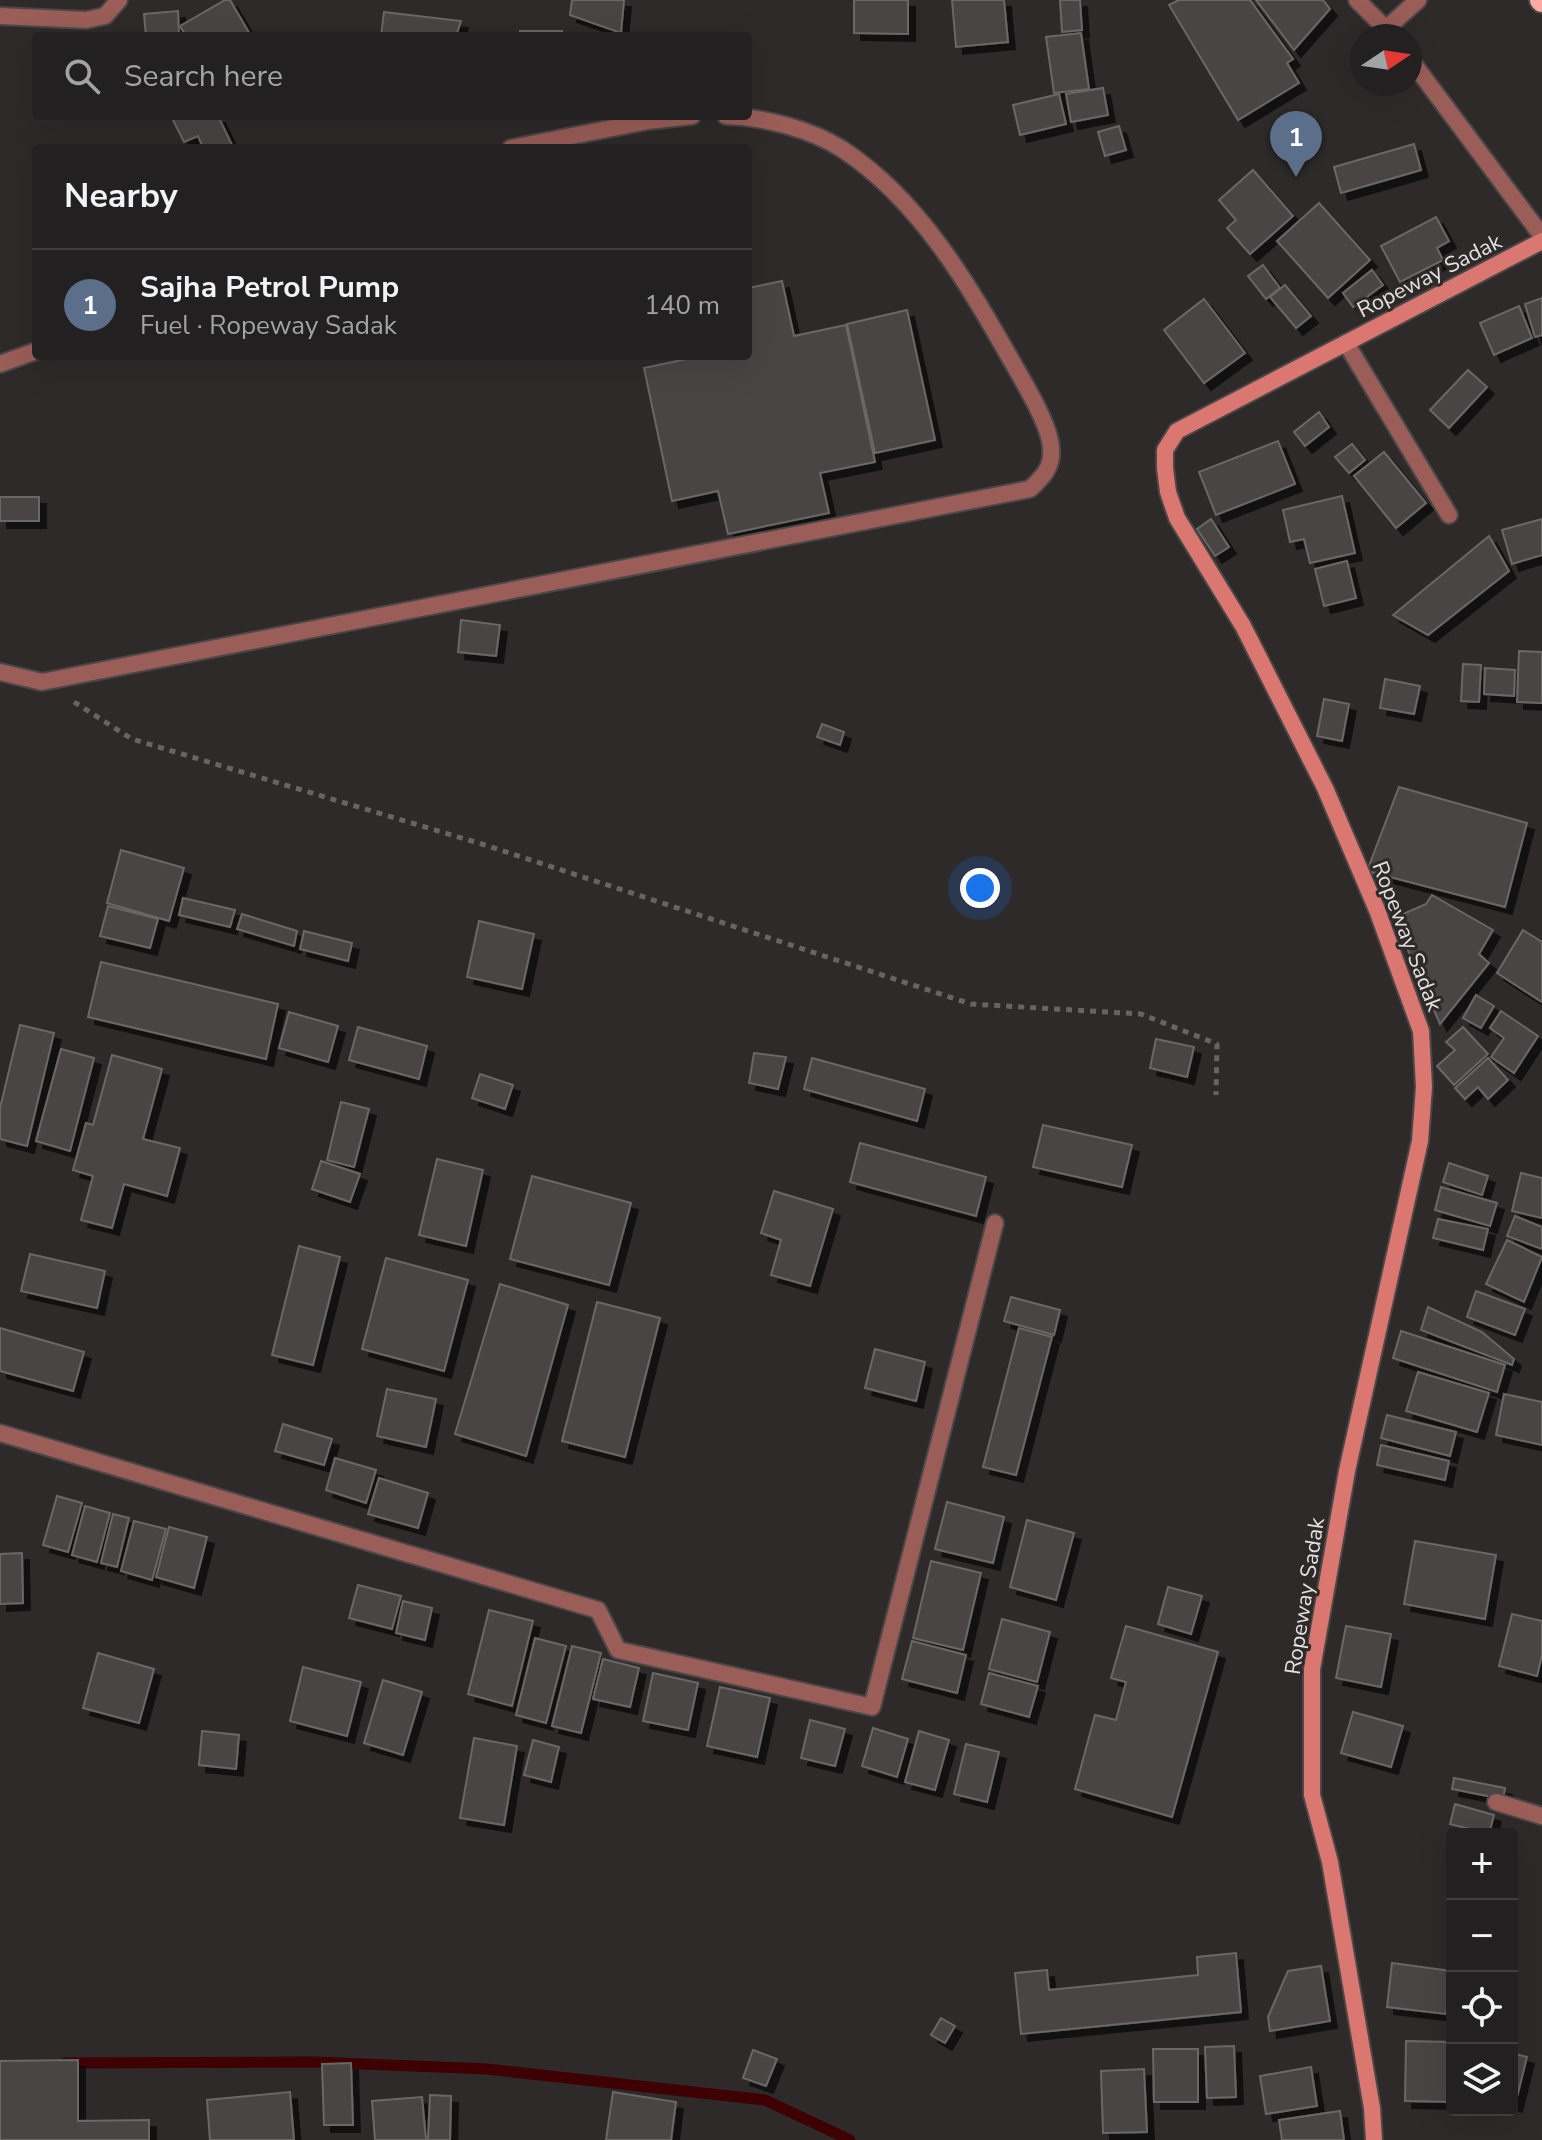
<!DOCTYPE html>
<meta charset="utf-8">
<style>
body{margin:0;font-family:"Nunito Sans",sans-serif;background:#2a2829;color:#f1f3f6}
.controls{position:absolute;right:24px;bottom:24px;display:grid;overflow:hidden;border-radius:8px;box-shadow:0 8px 32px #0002}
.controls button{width:72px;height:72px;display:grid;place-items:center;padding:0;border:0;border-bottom:2px solid #3f3e3e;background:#222020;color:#f1f3f6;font:40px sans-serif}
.compass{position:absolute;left:1350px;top:24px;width:72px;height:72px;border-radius:50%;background:#222020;box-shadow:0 8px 32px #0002;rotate:77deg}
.you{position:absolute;left:980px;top:888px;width:28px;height:28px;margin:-20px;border:6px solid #fff;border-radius:50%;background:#1a73e8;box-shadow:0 0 0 12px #1a73e833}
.badge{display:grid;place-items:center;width:52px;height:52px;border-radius:50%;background:#8c9099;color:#fff;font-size:26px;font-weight:700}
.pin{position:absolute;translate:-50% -66px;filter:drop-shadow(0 2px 4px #0008)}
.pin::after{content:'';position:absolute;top:42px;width:28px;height:24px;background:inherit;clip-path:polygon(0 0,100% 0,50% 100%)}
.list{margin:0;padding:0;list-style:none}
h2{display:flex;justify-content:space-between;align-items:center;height:104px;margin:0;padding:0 32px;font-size:34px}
h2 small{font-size:26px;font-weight:400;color:#a2a3a5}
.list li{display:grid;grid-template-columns:52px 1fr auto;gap:24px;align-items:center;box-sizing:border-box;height:112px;padding:0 32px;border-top:2px solid #3f3e3e}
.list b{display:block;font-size:30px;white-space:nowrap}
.list p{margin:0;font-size:26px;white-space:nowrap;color:#a2a3a5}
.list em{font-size:26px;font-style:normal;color:#a2a3a5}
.icon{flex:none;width:44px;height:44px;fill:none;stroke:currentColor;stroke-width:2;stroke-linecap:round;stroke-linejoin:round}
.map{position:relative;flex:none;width:1542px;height:2140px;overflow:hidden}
.search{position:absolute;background:#222020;box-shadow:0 8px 32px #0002;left:32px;top:32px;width:720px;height:88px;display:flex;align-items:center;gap:20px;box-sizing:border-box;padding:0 28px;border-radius:8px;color:#a2a3a5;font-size:30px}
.panel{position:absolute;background:#222020;box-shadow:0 8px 32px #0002;left:32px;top:144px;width:720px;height:216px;border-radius:8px}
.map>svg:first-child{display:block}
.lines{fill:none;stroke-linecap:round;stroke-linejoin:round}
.stream{stroke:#3e0002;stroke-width:11}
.building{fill:#484444;stroke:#6b6766;stroke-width:2;filter:url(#shadow)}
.service-casing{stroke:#4b4747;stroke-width:20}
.minor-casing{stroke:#4b4747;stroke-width:20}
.secondary-casing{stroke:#4b4747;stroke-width:20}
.trunk-casing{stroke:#4b4747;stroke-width:26}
.path{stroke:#676464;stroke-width:5;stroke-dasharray:6 6;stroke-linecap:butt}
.service{stroke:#9a5d58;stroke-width:16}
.minor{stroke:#9a5d58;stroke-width:16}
.secondary{stroke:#d97770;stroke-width:16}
.trunk{stroke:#fcaaa3;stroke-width:22}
.labels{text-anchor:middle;stroke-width:6;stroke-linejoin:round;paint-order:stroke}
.street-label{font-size:22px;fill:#e4e1e1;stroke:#2e2a2a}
</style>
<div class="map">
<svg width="1542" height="2140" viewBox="0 0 1542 2140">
<defs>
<filter id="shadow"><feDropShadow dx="7" dy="7" stdDeviation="0" flood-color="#0009"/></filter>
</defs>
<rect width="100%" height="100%" fill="#2e2a2a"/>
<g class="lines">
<path class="stream" d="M65 2063 314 2062 487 2069 765 2100 850 2140"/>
</g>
<g class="building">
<path d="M225 0H230L251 36H186L180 26Z"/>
<path d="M572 0H624L621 33 570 15Z"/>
<path d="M854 0H908V34L854 33Z"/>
<path d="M952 0H1004L1008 42 956 47Z"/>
<path d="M1060 0H1080L1082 30 1062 32Z"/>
<path d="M1179 0H1250L1293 59 1287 63 1299 83 1238 120 1169 5Z"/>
<path d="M1256 0H1323L1330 9 1294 50Z"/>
<path d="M178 11 179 36H146L144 14Z"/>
<path d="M384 12 461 21 456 36H381Z"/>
<rect x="520" y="31" width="42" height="5"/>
<path d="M1081 33 1089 89 1054 93 1046 37Z"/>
<path d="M1103 88 1108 115 1071 122 1066 94Z"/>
<path d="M1059 94 1066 124 1020 135 1013 105Z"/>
<path d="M171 116H218L232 145 203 148 198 136 184 142Z"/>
<path d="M1119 126 1126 150 1105 156 1098 132Z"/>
<path d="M1414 144 1421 170 1341 193 1334 167Z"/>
<path d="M1253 170 1293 216 1250 254 1227 228 1236 220 1219 200Z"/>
<path d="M1319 203 1370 260 1328 298 1277 241Z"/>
<path d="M1436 217 1449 241 1437 248 1443 260 1400 282 1381 246Z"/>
<path d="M1263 265 1280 288 1266 299 1248 276Z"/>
<path d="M1372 270 1383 285 1353 307 1343 293Z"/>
<path d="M782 281 794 336 846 325 875 462 820 473 829 513 728 534 718 491 672 501 644 368 701 356H748V288Z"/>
<path d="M1285 285 1311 316 1296 328 1270 297Z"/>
<path d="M1542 298V335L1535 337 1525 304Z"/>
<path d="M1204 299 1245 353 1204 383 1164 330Z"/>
<path d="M1519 306 1532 338 1494 355 1480 323Z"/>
<path d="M907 310 935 440 875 453 847 324Z"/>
<path d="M1468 370 1487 387 1449 428 1430 410Z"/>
<path d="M1319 412 1329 427 1305 446 1294 432Z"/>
<path d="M1278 441 1295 484 1216 515 1199 472Z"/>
<path d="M1352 444 1365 460 1349 473 1335 457Z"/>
<path d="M1384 452 1426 503 1396 528 1354 476Z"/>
<path d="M1342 496 1355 553 1310 563 1304 539 1290 542 1283 510Z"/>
<rect x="0" y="497" width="39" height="24"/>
<path d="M1211 519 1229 547 1215 556 1197 529Z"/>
<path d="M1542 519V555L1512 564 1502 530Z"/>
<path d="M1489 536 1509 571 1428 635 1393 615Z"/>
<path d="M1347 561 1356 598 1324 606 1315 569Z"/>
<path d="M461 620 500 625 496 656 458 652Z"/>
<path d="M1519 651 1542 652V703L1517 702Z"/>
<path d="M1463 664 1481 665 1479 702 1461 701Z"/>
<path d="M1485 668 1515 670 1514 696 1484 694Z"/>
<path d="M1385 679 1420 686 1414 714 1380 708Z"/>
<path d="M1324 699 1349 704 1342 741 1317 736Z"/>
<path d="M822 724 844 732 840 745 817 737Z"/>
<path d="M1399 787 1527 823 1505 907 1367 871Z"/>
<path d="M121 850 184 868 169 921 107 903Z"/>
<path d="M1432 895 1493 930 1479 954 1489 963 1440 1024 1394 918 1426 904Z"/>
<path d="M183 898 235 910 230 927 179 915Z"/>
<path d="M108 906 158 919 150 948 100 936Z"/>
<path d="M242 914 297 931 294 946 237 929Z"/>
<path d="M479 921 534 934 522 989 467 977Z"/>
<path d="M1523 930 1542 942V1002L1497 973Z"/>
<path d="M304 931 352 943 348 961 300 949Z"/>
<path d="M101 962 278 1004 266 1059 88 1017Z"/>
<path d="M1476 995 1494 1006 1481 1028 1463 1018Z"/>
<path d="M1501 1011 1538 1036 1514 1073 1491 1057 1504 1038 1490 1028Z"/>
<path d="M289 1012 338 1026 328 1062 279 1048Z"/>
<path d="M20 1025 54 1033 27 1146 0 1139V1108Z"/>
<path d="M358 1027 427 1046 419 1079 349 1060Z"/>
<path d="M1463 1027 1488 1054 1454 1085 1437 1066 1455 1050 1446 1042Z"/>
<path d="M1156 1039 1194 1047 1187 1077 1150 1068Z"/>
<path d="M61 1049 94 1058 70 1151 36 1141Z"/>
<path d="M754 1053 786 1057 778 1089 749 1083Z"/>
<path d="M112 1055 162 1069 143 1139 180 1148 167 1196 124 1184 112 1228 81 1220 93 1176 73 1170 86 1123 93 1125Z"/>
<path d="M812 1058 925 1089 917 1121 804 1089Z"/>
<path d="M1488 1058 1508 1080 1488 1099 1478 1087 1465 1099 1455 1088Z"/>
<path d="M480 1074 513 1085 505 1109 472 1098Z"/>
<path d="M341 1102 369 1109 354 1167 327 1160Z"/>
<path d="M1043 1125 1132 1145 1122 1187 1033 1167Z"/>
<path d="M860 1143 986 1177 976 1216 850 1182Z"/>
<path d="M437 1159 483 1170 466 1246 419 1235Z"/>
<path d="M321 1161 360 1174 350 1202 312 1189Z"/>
<path d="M1449 1163 1488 1176 1482 1195 1443 1182Z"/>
<path d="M1521 1173 1542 1178V1218L1512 1211Z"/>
<path d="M532 1176 631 1203 609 1285 510 1259Z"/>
<path d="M1441 1187 1497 1203 1490 1226 1435 1210Z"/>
<path d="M774 1191 833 1209 810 1286 771 1275 781 1240 761 1233Z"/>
<path d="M1515 1216 1542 1227V1249L1507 1236Z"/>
<path d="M1438 1219 1488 1229 1483 1250 1433 1238Z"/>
<path d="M1507 1240 1542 1257 1524 1302 1486 1284Z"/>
<path d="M299 1246 340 1257 313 1365 272 1355Z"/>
<path d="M30 1254 105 1271 97 1308 21 1291Z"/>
<path d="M386 1258 468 1280 444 1371 362 1349Z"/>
<path d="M500 1284 568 1305 526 1456 455 1434Z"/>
<path d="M1476 1291 1525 1309 1515 1335 1467 1317Z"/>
<path d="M1011 1297 1060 1310 1054 1335 1004 1321Z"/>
<path d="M597 1302 660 1318 625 1457 562 1441Z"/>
<path d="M1428 1307 1482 1332 1514 1359 1512 1365 1421 1330Z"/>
<path d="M0 1328 84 1352 73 1391 0 1371Z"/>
<path d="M1019 1328 1052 1337 1016 1475 983 1467Z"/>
<path d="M1401 1331 1505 1365 1497 1392 1393 1358Z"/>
<path d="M875 1349 925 1362 916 1401 865 1388Z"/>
<path d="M1418 1372 1489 1393 1477 1432 1406 1411Z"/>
<path d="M387 1389 436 1399 426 1447 377 1436Z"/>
<path d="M1504 1394 1542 1402V1445L1496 1435Z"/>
<path d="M1387 1415 1456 1432 1450 1456 1381 1438Z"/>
<path d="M283 1424 332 1439 324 1465 275 1451Z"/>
<path d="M1381 1445 1449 1461 1445 1480 1377 1465Z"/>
<path d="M335 1458 376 1470 366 1503 326 1490Z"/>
<path d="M379 1478 428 1493 418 1528 368 1514Z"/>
<path d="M57 1496 82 1503 68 1552 43 1545Z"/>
<path d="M947 1502 1004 1517 993 1563 935 1549Z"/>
<path d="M85 1506 110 1513 97 1562 72 1555Z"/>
<path d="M113 1514 129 1518 117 1567 101 1563Z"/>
<path d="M1027 1520 1074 1533 1056 1600 1010 1587Z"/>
<path d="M134 1521 166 1529 152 1580 121 1571Z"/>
<path d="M169 1527 207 1537 194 1588 156 1577Z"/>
<path d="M1415 1541 1496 1555 1485 1619 1404 1604Z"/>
<path d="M22 1553 23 1603 0 1604V1554Z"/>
<path d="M931 1561 981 1573 963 1650 913 1638Z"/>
<path d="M358 1585 401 1596 392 1629 349 1618Z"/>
<path d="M1168 1587 1202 1596 1191 1634 1158 1624Z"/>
<path d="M403 1601 432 1608 425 1640 396 1633Z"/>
<path d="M489 1610 533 1621 512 1706 468 1694Z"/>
<path d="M1512 1614 1542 1621V1655L1537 1676 1499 1666Z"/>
<path d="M1002 1619 1050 1632 1037 1682 989 1669Z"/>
<path d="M1126 1626 1218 1652 1172 1817 1075 1789 1095 1715 1116 1720 1126 1682 1111 1678Z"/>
<path d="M1346 1626 1391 1634 1381 1687 1336 1678Z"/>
<path d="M535 1638 566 1646 546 1723 516 1715Z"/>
<path d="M912 1641 966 1655 957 1693 902 1679Z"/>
<path d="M572 1646 601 1653 581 1733 552 1726Z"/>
<path d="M98 1653 154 1669 139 1723 83 1708Z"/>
<path d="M603 1659 639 1668 630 1707 593 1699Z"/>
<path d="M303 1667 361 1682 347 1736 290 1721Z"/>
<path d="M653 1673 698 1683 688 1730 643 1721Z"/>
<path d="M989 1673 1038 1686 1029 1717 981 1704Z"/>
<path d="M383 1680 422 1692 403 1755 364 1743Z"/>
<path d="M720 1687 770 1698 757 1757 707 1746Z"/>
<path d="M1353 1712 1403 1726 1391 1767 1341 1753Z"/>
<path d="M810 1720 845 1729 835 1766 801 1758Z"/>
<path d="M873 1728 908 1739 897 1777 862 1766Z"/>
<path d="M202 1731 239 1735 236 1769 199 1765Z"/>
<path d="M919 1731 949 1740 935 1790 905 1782Z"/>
<path d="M474 1738 517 1746 504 1825 460 1818Z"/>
<path d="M533 1740 559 1747 551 1782 524 1775Z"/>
<path d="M966 1744 999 1752 987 1802 954 1794Z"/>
<path d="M1454 1778 1505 1788 1503 1799 1452 1789Z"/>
<path d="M1455 1804 1494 1815 1489 1834 1450 1824Z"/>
<path d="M1236 1953 1241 2012 1021 2034 1015 1973 1047 1970 1049 1990 1198 1975 1197 1957Z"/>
<path d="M1392 1963 1452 1971 1446 2014 1387 2007Z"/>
<path d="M1321 1966 1330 2021 1270 2031 1268 2017 1288 1971Z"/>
<path d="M941 2018 955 2026 945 2043 931 2035Z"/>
<path d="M1406 2041 1452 2042V2102L1405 2101Z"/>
<path d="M1234 2046 1236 2097 1207 2098 1205 2047Z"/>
<path d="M1153 2049H1198V2102H1154Z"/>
<path d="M753 2050 777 2059 766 2086 743 2078Z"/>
<path d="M1512 2053 1527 2057 1515 2105 1512 2104Z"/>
<path d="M78 2060V2121L149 2120V2140H0V2061Z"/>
<path d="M351 2063 353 2125H324L322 2064Z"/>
<path d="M1311 2067 1317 2106 1266 2114 1260 2076Z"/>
<path d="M1144 2069 1147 2132 1103 2133 1101 2071Z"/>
<path d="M290 2092 294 2140H210L207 2100Z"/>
<path d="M613 2092 676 2102 671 2140H606Z"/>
<path d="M430 2095 451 2096 450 2140H428Z"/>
<path d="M422 2097 426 2140H375L372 2101Z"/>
<path d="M1340 2111 1344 2140H1282L1279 2120Z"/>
</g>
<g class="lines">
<defs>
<g id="service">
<path d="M1387 28 1418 0"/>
<path d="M1346 343 1449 515"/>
<path d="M0 1433 598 1610 618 1650 872 1707 995 1223"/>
</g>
<g id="minor">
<path d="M1357 0 1393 36"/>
<path d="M0 16 86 20 105 16 119 0"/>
<path d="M1410 59 1542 236"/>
<path d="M511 148 648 121 692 116"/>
<path d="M0 364 36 351"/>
<path d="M0 672 42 682 1030 489C1043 477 1053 467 1051 448 1050 426 1026 386 1014 365 969 286 921 201 842 149 810 129 764 117 726 116"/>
<path d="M1496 1802 1542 1816"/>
</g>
<path id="secondary" d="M1374 2140 1372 2108 1330 1862 1312 1795V1669L1347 1471 1420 1141 1424 1087 1421 1031 1377 910 1325 788 1243 626 1177 518 1168 492 1165 468V450L1177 431 1542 241"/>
<path id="trunk" d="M1541 0 1542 1"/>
</defs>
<use href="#service" class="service-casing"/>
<use href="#minor" class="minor-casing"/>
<use href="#secondary" class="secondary-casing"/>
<use href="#trunk" class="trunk-casing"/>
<path class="path" d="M74 702 132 739 485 845 971 1004 1141 1014 1217 1044 1216 1095"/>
<use href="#service" class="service"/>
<use href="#minor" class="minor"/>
<use href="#secondary" class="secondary"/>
<use href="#trunk" class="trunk"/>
</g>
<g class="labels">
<g class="street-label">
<text transform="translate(1429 275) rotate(-27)" y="8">Ropeway Sadak</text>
<text transform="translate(1408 936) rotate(69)" y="8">Ropeway Sadak</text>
<text transform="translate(1304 1596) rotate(-81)" y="8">Ropeway Sadak</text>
</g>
</g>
</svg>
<div class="controls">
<button>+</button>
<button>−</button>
<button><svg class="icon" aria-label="locate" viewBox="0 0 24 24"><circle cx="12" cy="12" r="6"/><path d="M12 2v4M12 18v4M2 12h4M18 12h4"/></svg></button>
<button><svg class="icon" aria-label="layers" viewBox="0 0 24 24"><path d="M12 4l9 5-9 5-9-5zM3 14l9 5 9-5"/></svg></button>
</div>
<svg class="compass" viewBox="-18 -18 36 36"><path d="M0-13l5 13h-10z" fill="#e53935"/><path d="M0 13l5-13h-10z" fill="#a2a3a5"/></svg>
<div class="you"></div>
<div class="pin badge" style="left:1296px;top:177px;background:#5c6f8a">1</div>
<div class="search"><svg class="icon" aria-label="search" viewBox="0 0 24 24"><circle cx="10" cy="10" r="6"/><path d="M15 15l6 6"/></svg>Search here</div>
<section class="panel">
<h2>Nearby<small></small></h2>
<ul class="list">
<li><span class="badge" style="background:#5c6f8a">1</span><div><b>Sajha Petrol Pump</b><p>Fuel · Ropeway Sadak</p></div><em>140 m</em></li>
</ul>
</section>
</div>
